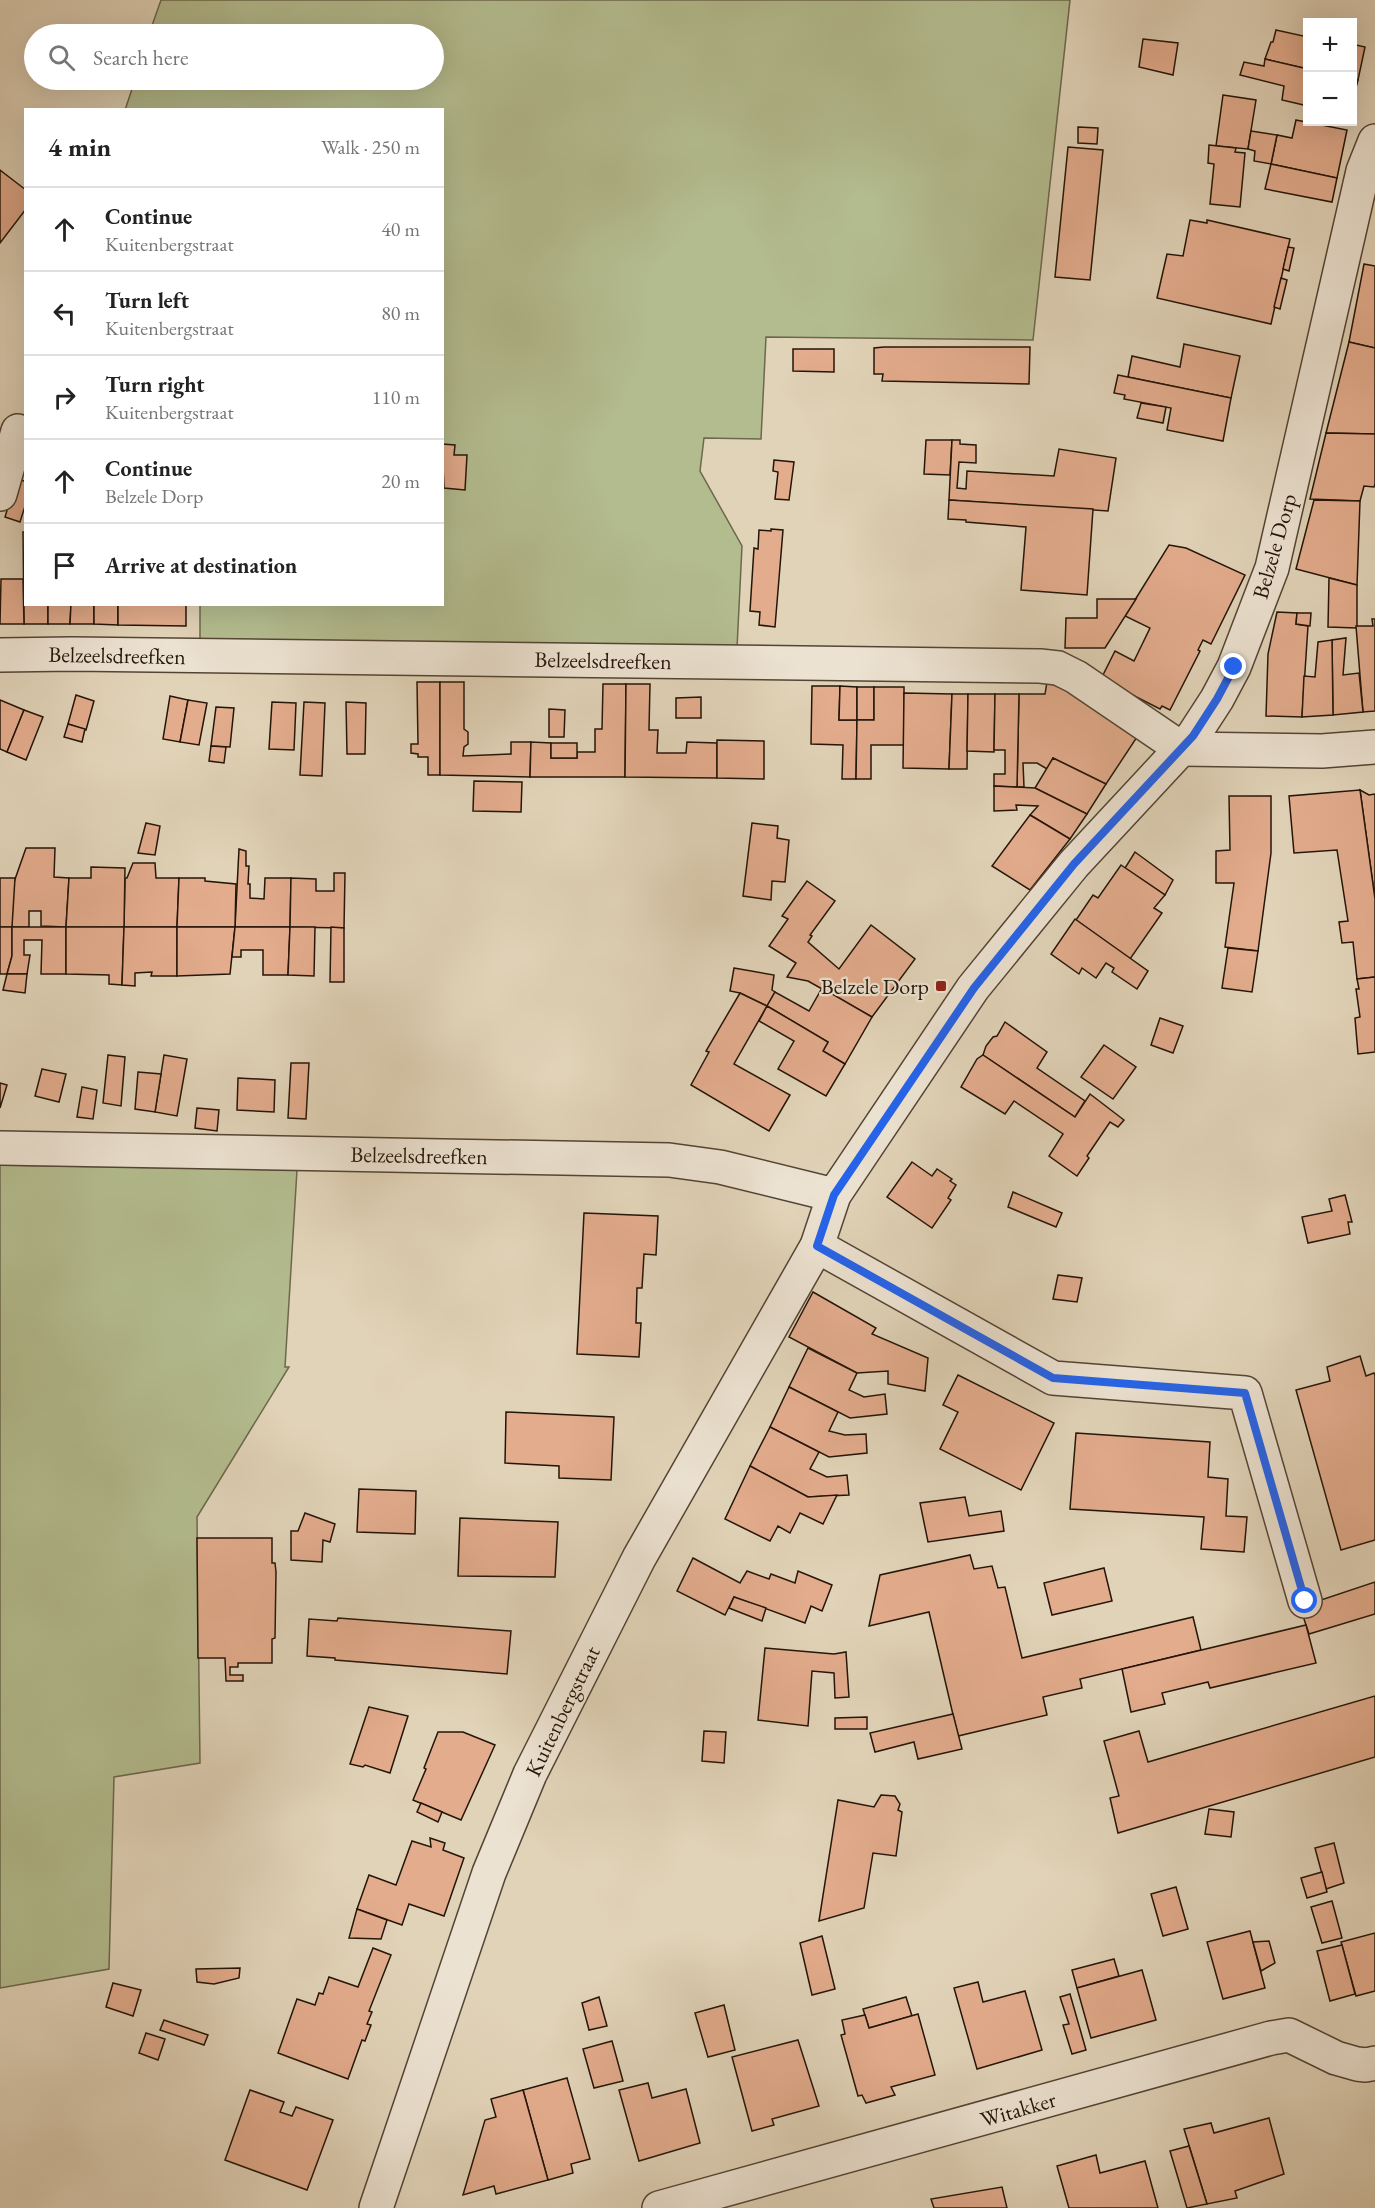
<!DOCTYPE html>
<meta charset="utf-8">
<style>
body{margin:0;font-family:"EB Garamond",serif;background:#f6f6f6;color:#222}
.controls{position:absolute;right:18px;top:18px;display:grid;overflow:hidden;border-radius:0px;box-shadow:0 6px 24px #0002}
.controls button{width:54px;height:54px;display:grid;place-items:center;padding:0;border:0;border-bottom:2px solid #e0e0e0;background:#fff;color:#222;font:30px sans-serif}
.stop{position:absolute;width:18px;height:18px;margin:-14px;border:4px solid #2563eb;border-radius:50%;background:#fff}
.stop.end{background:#2563eb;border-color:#fff;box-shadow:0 2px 6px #0008}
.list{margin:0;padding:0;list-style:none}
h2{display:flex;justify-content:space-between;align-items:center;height:78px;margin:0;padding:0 24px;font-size:26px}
h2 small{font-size:20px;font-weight:400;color:#767676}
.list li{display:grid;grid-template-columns:39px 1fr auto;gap:18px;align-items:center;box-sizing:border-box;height:84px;padding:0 24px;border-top:2px solid #e0e0e0}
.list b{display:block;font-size:22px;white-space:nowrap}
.list p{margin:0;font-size:20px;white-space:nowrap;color:#767676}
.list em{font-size:20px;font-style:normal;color:#767676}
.icon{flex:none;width:33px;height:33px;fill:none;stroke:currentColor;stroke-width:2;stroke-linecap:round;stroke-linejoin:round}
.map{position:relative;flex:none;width:1375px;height:2208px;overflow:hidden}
.search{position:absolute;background:#fff;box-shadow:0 6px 24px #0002;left:24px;top:24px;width:420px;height:66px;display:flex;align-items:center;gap:15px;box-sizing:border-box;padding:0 21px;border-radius:33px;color:#767676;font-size:22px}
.panel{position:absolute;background:#fff;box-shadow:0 6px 24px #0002;left:24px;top:108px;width:420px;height:498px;border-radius:0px}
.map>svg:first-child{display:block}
.green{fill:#b3bc8f;stroke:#6c684c;stroke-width:1.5}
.building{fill:#e3ac8d;stroke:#241508;stroke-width:1.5}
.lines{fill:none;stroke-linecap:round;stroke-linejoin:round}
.minor-casing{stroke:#534434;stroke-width:36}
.minor{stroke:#ece2d1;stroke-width:33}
.route{stroke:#2563eb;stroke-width:8}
.poi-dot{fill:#8f2418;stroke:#ece2d1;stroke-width:2}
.labels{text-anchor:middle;stroke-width:4.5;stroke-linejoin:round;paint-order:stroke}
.street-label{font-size:22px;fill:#241508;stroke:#ece2d1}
.poi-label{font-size:22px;fill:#241508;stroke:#ece2d1;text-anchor:end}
</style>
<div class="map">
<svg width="1375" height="2208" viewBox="0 0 1375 2208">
<rect width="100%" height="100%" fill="#e1d3b8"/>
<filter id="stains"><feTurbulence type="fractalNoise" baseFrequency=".00333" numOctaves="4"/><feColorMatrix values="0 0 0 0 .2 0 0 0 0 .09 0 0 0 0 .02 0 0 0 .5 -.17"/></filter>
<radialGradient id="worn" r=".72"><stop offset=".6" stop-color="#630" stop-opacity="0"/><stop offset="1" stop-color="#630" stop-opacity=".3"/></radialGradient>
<g class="green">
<path d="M161 0H1070L1033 340 766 337 761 439 704 438 700 471 742 546 737 648 200 640V605L442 604V110H125L135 80H434V34H149Z"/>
<path d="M0 1165 297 1170 285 1367H289L197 1517 200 1763 114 1777 109 1969 0 1988Z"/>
</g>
<g class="building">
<path d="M1276 30 1308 37V69L1265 59 1271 42H1273Z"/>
<path d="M1143 39 1178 43 1173 75 1139 67Z"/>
<path d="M1352 44 1365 47 1358 80 1352 79Z"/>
<path d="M1265 59 1308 69V106L1282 100 1284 86 1240 75 1244 62 1264 66Z"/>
<path d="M1352 79 1358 80 1352 103Z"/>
<path d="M1223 95 1256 100 1248 149 1216 146Z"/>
<path d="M1296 120 1347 130 1337 178 1271 164 1277 135 1292 138Z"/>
<path d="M1078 127 1098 128 1097 144 1078 143Z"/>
<path d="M1251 131 1277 135 1271 164 1254 161 1255 151 1248 149Z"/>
<path d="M1209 145 1236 148 1235 152 1245 153 1240 207 1210 204 1214 164 1208 163Z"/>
<path d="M1068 147 1103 150 1090 280 1055 277Z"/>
<path d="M1271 164 1337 178 1332 202 1265 189Z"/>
<path d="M0 170 26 190V209L0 243Z"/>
<path d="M1190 220 1207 223V220L1290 239 1271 324 1157 298 1167 254 1183 256Z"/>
<path d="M1288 247 1294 248 1289 271 1283 269Z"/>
<path d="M1364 264 1375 266V348L1349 342Z"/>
<path d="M1281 278 1287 280 1280 309 1274 307Z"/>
<path d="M1349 342 1375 348V434L1326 433Z"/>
<path d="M1184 344 1240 356 1231 398 1128 377 1132 356 1180 367Z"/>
<path d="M884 347H1030L1029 384 882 381 883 374H874V348Z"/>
<path d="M793 349H834V372L793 371Z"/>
<path d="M1118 375 1231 398 1223 441 1167 430 1171 408 1124 399 1125 395 1114 393Z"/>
<path d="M1141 403 1166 407 1163 423 1137 418Z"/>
<path d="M1326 433 1375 434V484L1374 487 1364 486 1360 501 1310 499Z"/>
<path d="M926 440H952L950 475 924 474Z"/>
<path d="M952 440H960V444L976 445V463L959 462 957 488 966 489 967 471 1054 476 1059 449 1116 458 1108 511 949 500Z"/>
<path d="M442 444 455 445 454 455H467L465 490 444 488Z"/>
<path d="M774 460 794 462 789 500 775 499 778 472 773 471Z"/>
<path d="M17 478 26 482V503L20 522 5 517Z"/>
<path d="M949 500 1093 509 1087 595 1021 590 1026 527 966 522V520L948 519Z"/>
<path d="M1314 500 1360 501 1357 585 1296 569Z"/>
<path d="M771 529 783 530 775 627 759 625 760 612 750 611 754 548 758 549 759 530 771 531Z"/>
<path d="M23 532H26V604H48V624H24Z"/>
<path d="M1169 545 1186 548 1245 575 1211 644 1203 640 1198 650 1200 651 1170 710 1162 706 1160 709 1101 679 1115 651 1134 661 1150 628 1125 616Z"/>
<path d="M1329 578 1357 585V628L1328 627Z"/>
<path d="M1 579H23L24 624H0Z"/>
<path d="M1097 599H1136L1105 648H1065L1066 618H1097Z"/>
<path d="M48 604H71L70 624H48Z"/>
<path d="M71 604H94V624H70Z"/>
<path d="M94 604H118V625L94 624Z"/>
<path d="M118 604H186V626L118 625Z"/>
<path d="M1277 612 1297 613 1296 624 1308 626 1302 717 1266 716 1268 654Z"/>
<path d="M1297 613H1311L1310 626 1296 624Z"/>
<path d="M1372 619H1375V711L1363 712 1356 626H1373Z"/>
<path d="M1346 638 1343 675 1359 673 1363 712 1333 715 1332 640Z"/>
<path d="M1332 640 1333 715 1302 717 1304 676 1315 677 1318 642Z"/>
<path d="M417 682H440V775H428V757H418V754L411 753V744H418Z"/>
<path d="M440 682H464V729L468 732V744L464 747 463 756 511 754V742H531L530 777 440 775Z"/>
<path d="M1047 682 1101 704 1141 731 1106 784 1053 758 1047 769 1037 763H1023L1024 787H1017L1019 694H1045Z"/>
<path d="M603 684H626L625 777H530L531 742 551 743V758H577V752H595V729H602Z"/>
<path d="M626 684H650L649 730H658L657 753H686L687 742 717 743V778L625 777Z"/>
<path d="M812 686H840L839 720H857L856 779H842L843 745 811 744Z"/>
<path d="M840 686 857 687V720H839Z"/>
<rect x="857" y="687" width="17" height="33"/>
<path d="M874 687H904V745H871V779H856L857 720H874Z"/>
<path d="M904 693 952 694 949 769 903 768Z"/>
<path d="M952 694H968L967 769H949Z"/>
<path d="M968 694H995L994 752 967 751Z"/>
<path d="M995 694H1019L1017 787 994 786V774H1005V750H994Z"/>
<path d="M76 695 94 701 86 730 68 724Z"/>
<path d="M170 696 188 700 180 742 163 739Z"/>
<path d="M701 697V718H676V698Z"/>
<path d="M0 700 24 710 7 752 0 749Z"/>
<path d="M188 700 207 703 199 745 180 742Z"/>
<path d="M272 702 296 703 294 750 269 749Z"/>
<path d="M304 702 325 703 322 776 300 775Z"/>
<path d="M346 702 366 703 365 754H347Z"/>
<path d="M216 707 234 708 230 747 211 746Z"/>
<path d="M549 709 565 710 564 737H549Z"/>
<path d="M24 710 43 717 26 760 7 752Z"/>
<path d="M68 724 85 729 82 742 64 737Z"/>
<path d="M717 740 764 741V779L717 778Z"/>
<rect x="551" y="743" width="26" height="15"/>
<path d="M211 746 226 747 224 763 209 761Z"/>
<path d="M1053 758 1106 784 1087 814 1035 788Z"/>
<path d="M474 781 522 782 521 812 473 811Z"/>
<path d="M994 786 1035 788 1087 814 1070 839 1030 815 1038 806 1016 805 1017 810 994 811Z"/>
<path d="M1360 790 1369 795 1375 794V899Z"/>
<path d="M1360 790 1375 899V977L1357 979 1353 942 1342 943 1339 922 1348 921 1337 850 1294 853 1289 796Z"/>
<path d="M1229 796H1271V853L1258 951 1225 947 1234 883H1216V851L1230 850Z"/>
<path d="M1030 815 1070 839 1030 890 992 866Z"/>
<path d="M146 823 160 826 155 855 138 853Z"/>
<path d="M752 823 778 826 777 838 789 840 785 882 772 881 771 900 743 896Z"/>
<path d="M26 848H55L54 877 69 878 66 927 41 926V911H29V927H12L13 885Z"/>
<path d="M239 849 246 851V866H249L248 884H250V898L264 899 265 878H291L290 927H235Z"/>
<path d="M1135 852 1173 880 1165 895 1125 868Z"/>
<path d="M133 863H155L156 878H179L177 927H124L125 878H127Z"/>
<path d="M1121 865 1165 895 1154 908 1162 913 1130 959 1076 920 1093 895 1098 898Z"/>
<path d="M91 867 125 868 124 927H66L69 878H91Z"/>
<path d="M334 873H345L344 928 290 927 291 878 316 879V891H334Z"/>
<path d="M0 878H15L12 927H0Z"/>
<path d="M179 878H205V881L236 884 235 927H177Z"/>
<path d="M807 881 835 901 810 935 812 936 808 942 839 969 871 925 915 959 872 1017 808 981 787 977 796 963 769 946 788 919 782 916Z"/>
<path d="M1075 919 1148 971 1137 989 1112 972 1114 968 1106 963 1096 978 1082 968 1079 974 1051 954Z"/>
<path d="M0 927H12V956L7 974H0Z"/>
<path d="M12 927H66V974H41L42 940H24V955H30L27 974H7L12 956Z"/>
<path d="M66 927H124L122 985 109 984V975L66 974Z"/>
<path d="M124 927H177V976H151L152 972 135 973V986L122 985Z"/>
<path d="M177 927H235L230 974 177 976Z"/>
<path d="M235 927H290L288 975H263V950H241V957H232Z"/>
<path d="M290 927H315L314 976 288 975Z"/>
<path d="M331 927 344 928V982H330Z"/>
<path d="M1228 948 1258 951 1252 992 1222 988Z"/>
<path d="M734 968 774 975 772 990 775 992 767 1006 740 993 730 991Z"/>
<path d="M7 974H27L25 993 3 990Z"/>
<path d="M1375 977V1052L1358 1054 1355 1018 1360 1017 1356 989H1359L1357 979Z"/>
<path d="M822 988 872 1017 845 1064 823 1051 828 1042 767 1006 775 992 809 1011Z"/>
<path d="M740 993 767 1006 734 1064 790 1095 769 1131 691 1085 709 1052 706 1051Z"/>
<path d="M767 1006 828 1042 823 1051 845 1064 826 1096 778 1069 794 1041 759 1021Z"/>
<path d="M1160 1018 1183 1026 1173 1053 1151 1045Z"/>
<path d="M1005 1022 1047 1052 1037 1068 1085 1101 1075 1117 983 1055 986 1046 993 1037 997 1036Z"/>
<path d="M1104 1045 1136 1067 1113 1099 1081 1077Z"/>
<path d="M108 1055 125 1057 121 1106 103 1103Z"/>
<path d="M164 1055 187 1059 177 1116 155 1112Z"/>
<path d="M983 1055 1075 1117 1090 1094 1124 1120 1118 1127 1110 1122 1087 1156 1089 1158 1077 1176 1049 1156 1063 1134 1014 1101 1005 1114 961 1087 977 1059Z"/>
<path d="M291 1063H309L306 1119 288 1118Z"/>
<path d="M42 1069 66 1074 59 1102 35 1096Z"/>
<path d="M138 1072 161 1074 155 1112 135 1109Z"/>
<path d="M238 1078 275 1080 274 1112 237 1110Z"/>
<path d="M0 1083 7 1085 0 1108Z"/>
<path d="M82 1087 97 1090 93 1119 77 1117Z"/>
<path d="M197 1108 219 1110 217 1131 195 1128Z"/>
<path d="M912 1162 932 1176 937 1169 952 1179 950 1181 956 1185 948 1198 951 1200 932 1228 887 1197Z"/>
<path d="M1013 1192 1062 1213 1056 1227 1008 1207Z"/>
<path d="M1345 1195 1352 1222H1348L1350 1234 1308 1243 1302 1217 1332 1211 1329 1199Z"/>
<path d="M584 1213 658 1216 656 1255 644 1254 642 1288H637L636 1323H641L639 1357 577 1354Z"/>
<path d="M1058 1275 1082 1278 1077 1302 1053 1299Z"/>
<path d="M813 1292 876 1328 872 1334 928 1358 925 1391 888 1384V1371L857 1373 789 1337Z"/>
<path d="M808 1348 857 1373 849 1390 864 1397 885 1394 887 1414 850 1418 789 1387Z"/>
<path d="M1360 1356 1366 1376 1374 1373 1375 1375V1540L1341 1550 1296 1390 1330 1381 1327 1367Z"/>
<path d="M958 1375 1054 1423 1021 1490 940 1449 958 1412 943 1405Z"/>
<path d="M789 1387 838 1412 829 1431 845 1435 866 1434 867 1453 829 1457 770 1427Z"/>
<path d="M506 1412 614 1417 611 1480 559 1478V1466L505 1463Z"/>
<path d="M770 1427 819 1452 810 1469 827 1477 847 1475 849 1495 808 1497 750 1466Z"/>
<path d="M1076 1433 1210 1442 1208 1477 1228 1479 1226 1516 1247 1517 1244 1552 1201 1549 1204 1517 1070 1509Z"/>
<path d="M750 1466 808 1497 837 1495 823 1524 800 1513 790 1533 778 1526 770 1541 725 1519Z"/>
<path d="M359 1489 416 1491 415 1534 357 1532Z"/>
<path d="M965 1497 969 1516 1001 1511 1004 1531 928 1542 920 1503Z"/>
<path d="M305 1513 335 1524 330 1542 323 1540 322 1562 291 1560V1531H298Z"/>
<path d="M460 1518 558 1522 555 1577 458 1576Z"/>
<path d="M197 1538H272V1563H275L276 1572 275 1638 272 1639V1663H238V1667H230V1675H243V1681H226L225 1658H198Z"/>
<path d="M970 1555 974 1569 992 1566 998 1588 1005 1587 1022 1658 1193 1617 1201 1650 1080 1679 1082 1688 1043 1697 1047 1715 958 1736 929 1612 869 1626 880 1575Z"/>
<path d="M693 1558 740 1583 747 1571 769 1579 771 1574 795 1583 798 1571 832 1585 822 1611 811 1606 805 1623 734 1597 725 1615 677 1591Z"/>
<path d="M1104 1568 1112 1601 1052 1615 1044 1583Z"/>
<path d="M1375 1582V1614L1309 1634 1300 1607Z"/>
<path d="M734 1597 766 1608 762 1621 729 1608Z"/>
<path d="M338 1618 511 1631 507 1674 335 1660V1658L307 1656 309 1619 337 1621Z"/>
<path d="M1306 1625 1316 1663 1210 1688 1208 1682 1162 1693 1165 1704 1131 1712 1122 1669Z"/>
<path d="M765 1648 834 1654 846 1652 849 1697 835 1698 834 1673 812 1671 808 1726 758 1720Z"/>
<path d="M1375 1696V1757L1118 1833 1110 1798 1119 1796 1104 1741 1139 1731 1148 1762Z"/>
<path d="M369 1707 408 1716 390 1773 365 1765 363 1767 350 1764Z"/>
<path d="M953 1714 962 1749 918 1759 914 1742 875 1752 870 1733Z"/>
<path d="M867 1717V1729H835V1718Z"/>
<path d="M704 1731 726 1732 724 1763 702 1761Z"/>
<path d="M438 1732H463L495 1745 461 1820 413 1800 426 1769 424 1768Z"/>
<path d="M881 1795 895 1796 900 1804 898 1810 902 1812 896 1856 873 1853 864 1908 819 1921 838 1800 874 1807Z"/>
<path d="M421 1803 442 1812 438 1822 417 1812Z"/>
<path d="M1209 1809 1234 1812 1231 1837 1205 1834Z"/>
<path d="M430 1838 445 1843 443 1850 464 1858 444 1916 409 1904 402 1925 357 1909 369 1875 396 1885 412 1841 431 1847Z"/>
<path d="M1334 1843 1344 1883 1326 1889 1315 1848Z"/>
<path d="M1322 1872 1327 1892 1307 1898 1301 1878Z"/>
<path d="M1176 1887 1188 1929 1163 1936 1151 1894Z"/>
<path d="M1332 1901 1342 1938 1322 1943 1311 1907Z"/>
<path d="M357 1909 387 1920 381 1939 349 1938Z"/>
<path d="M1250 1931 1265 1988 1223 1999 1207 1942Z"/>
<path d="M1375 1933V1991L1356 1996 1341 1942Z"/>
<path d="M822 1936 835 1989 812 1995 800 1943Z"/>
<path d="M1269 1941 1275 1963 1261 1971 1253 1942Z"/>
<path d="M1342 1945 1355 1994 1330 2001 1317 1951Z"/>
<path d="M373 1948 391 1955 369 2011 372 2012 367 2024 371 2025 365 2041 362 2040 348 2079 278 2053 297 1999 315 2005 319 1993 323 1994 329 1977 358 1987Z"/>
<path d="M1114 1959 1119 1976 1077 1988 1072 1970Z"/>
<path d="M240 1968 239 1978 214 1984 197 1982 196 1969Z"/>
<path d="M1142 1970 1156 2020 1091 2038 1077 1988Z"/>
<path d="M978 1982 983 2002 1025 1991 1042 2050 977 2069 954 1988Z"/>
<path d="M113 1983 141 1990 133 2016 106 2007Z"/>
<path d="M1070 1994 1086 2050 1072 2054 1063 2025 1069 2024 1060 1997Z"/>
<path d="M599 1997 607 2026 589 2030 582 2003Z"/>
<path d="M906 1997 912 2016 869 2028 863 2009Z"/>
<path d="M724 2005 735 2050 708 2057 695 2013Z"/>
<path d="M918 2014 935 2075 891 2087 895 2095 866 2103 862 2095 858 2096 841 2035 845 2034 842 2020 865 2015 869 2028Z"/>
<path d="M164 2020 208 2035 204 2045 160 2030Z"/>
<path d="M146 2033 165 2039 158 2060 139 2053Z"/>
<path d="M798 2040 819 2106 772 2119 774 2125 752 2131 732 2057Z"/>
<path d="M612 2041 623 2081 594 2088 583 2049Z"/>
<path d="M567 2078 590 2159 571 2164 573 2173 548 2180 523 2090Z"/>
<path d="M648 2083 652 2098 686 2089 700 2143 639 2161 619 2090Z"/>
<path d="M250 2090 284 2102 280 2112 292 2116 296 2107 333 2120 307 2190 225 2160Z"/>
<path d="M523 2090 548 2180 496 2194 494 2186 463 2195 485 2120 496 2117 491 2099Z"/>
<path d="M1269 2118 1284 2174 1235 2191 1237 2198 1207 2204 1184 2129 1211 2123 1214 2133Z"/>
<path d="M1189 2146 1207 2204 1187 2208 1170 2151Z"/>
<path d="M1096 2155 1100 2173 1145 2161 1158 2208H1069L1057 2166Z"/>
<path d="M1002 2187 1007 2208H934L931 2199Z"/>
</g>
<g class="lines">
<defs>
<g id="minor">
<path d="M0 494 18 431"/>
<path d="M0 655 72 654 1040 666 1058 668 1076 677 1182 749"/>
<path d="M1182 749 1322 751 1375 747"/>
<path d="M0 1148 669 1160 720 1167 834 1195"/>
<path d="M817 1246 1053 1378 1245 1393 1305 1601"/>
<path d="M376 2208 489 1873 530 1774 639 1558 817 1246 834 1195 973 988 1074 864 1193 736 1217 699 1234 667 1272 568 1363 171 1375 141"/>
<path d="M659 2208 1271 2038 1289 2035 1336 2058 1357 2064 1366 2065 1375 2063"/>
</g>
</defs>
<use href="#minor" class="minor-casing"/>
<use href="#minor" class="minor"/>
</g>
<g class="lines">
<path class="route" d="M1234 667 1217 699 1193 736 1074 864 974 988 834 1195 817 1246 1053 1378 1245 1393 1305 1601"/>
</g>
<rect class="poi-dot" x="935" y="980" width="12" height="12" rx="3"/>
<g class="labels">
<g class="street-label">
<text transform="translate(1274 546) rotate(-74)" y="8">Belzele Dorp</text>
<text transform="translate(117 655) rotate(1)" y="8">Belzeelsdreefken</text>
<text transform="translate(603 660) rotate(1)" y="8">Belzeelsdreefken</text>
<text transform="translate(419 1155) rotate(1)" y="8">Belzeelsdreefken</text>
<text transform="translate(562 1711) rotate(-64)" y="8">Kuitenbergstraat</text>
<text transform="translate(1018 2109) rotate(-16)" y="8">Witakker</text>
</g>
<g class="poi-label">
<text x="929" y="994">Belzele Dorp</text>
</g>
</g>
<rect width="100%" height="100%" filter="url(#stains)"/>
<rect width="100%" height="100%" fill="url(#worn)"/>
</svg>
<div class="controls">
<button>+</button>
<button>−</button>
</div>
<div class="stop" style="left:1305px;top:1601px"></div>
<div class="stop end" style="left:1234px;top:667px"></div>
<div class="search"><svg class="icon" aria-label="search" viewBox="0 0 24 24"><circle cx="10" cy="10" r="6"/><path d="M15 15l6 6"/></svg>Search here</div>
<section class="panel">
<h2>4 min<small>Walk · 250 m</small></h2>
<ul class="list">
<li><svg class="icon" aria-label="ahead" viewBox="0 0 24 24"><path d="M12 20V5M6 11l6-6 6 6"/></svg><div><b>Continue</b><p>Kuitenbergstraat</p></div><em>40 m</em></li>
<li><svg class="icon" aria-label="left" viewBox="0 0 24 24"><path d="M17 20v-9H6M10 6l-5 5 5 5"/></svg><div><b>Turn left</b><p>Kuitenbergstraat</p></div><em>80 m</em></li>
<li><svg class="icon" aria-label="right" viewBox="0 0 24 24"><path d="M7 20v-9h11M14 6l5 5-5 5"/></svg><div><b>Turn right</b><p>Kuitenbergstraat</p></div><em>110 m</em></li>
<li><svg class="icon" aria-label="ahead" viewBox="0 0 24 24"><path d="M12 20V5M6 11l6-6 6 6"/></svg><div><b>Continue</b><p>Belzele Dorp</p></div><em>20 m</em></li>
<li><svg class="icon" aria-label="arrive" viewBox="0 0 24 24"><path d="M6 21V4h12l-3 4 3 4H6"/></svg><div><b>Arrive at destination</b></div></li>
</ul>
</section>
</div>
